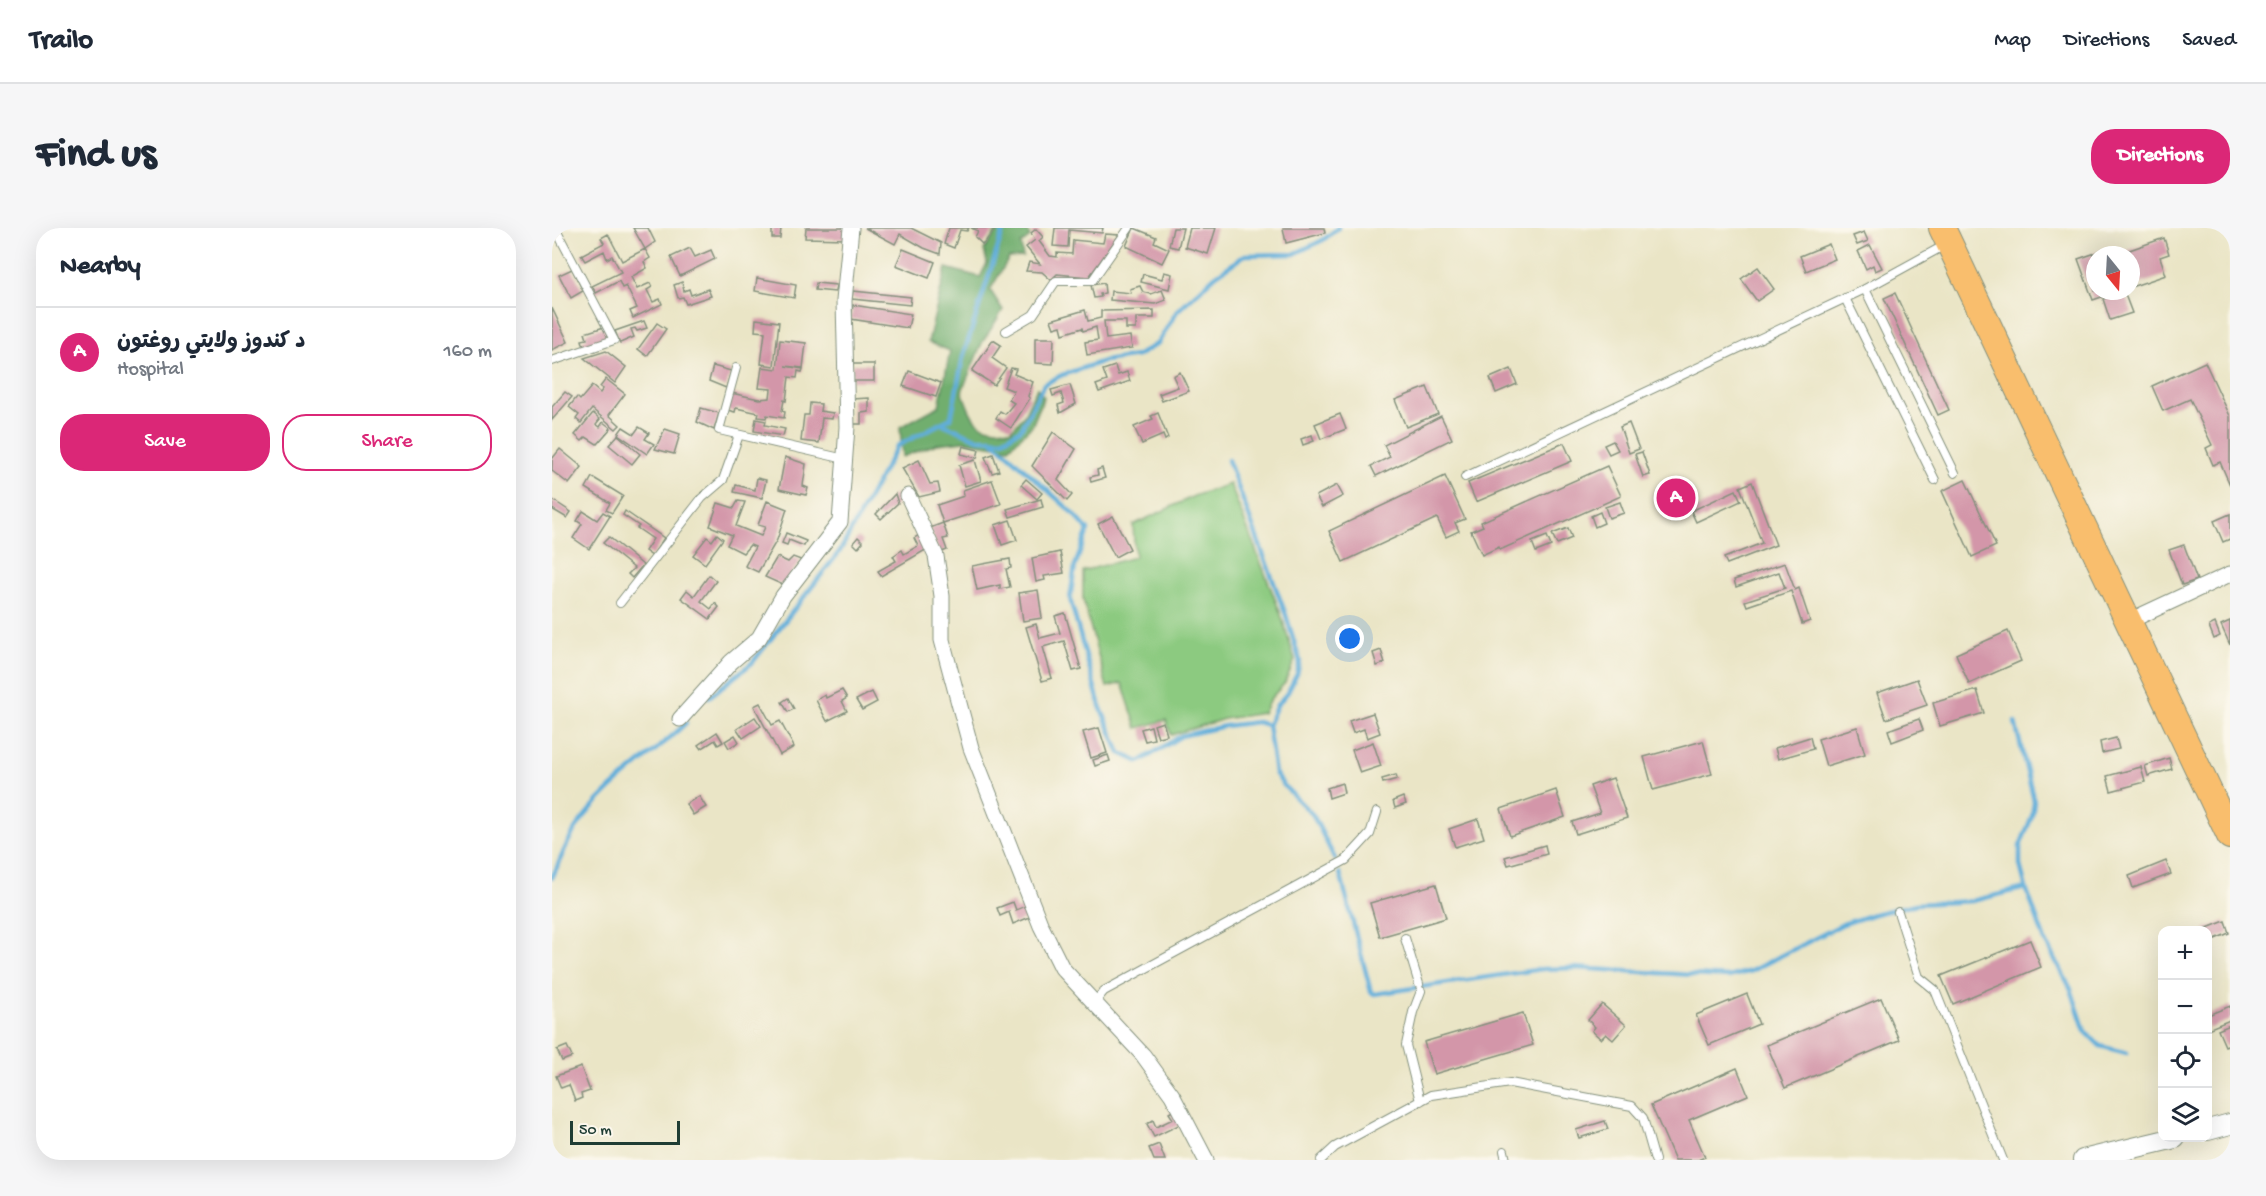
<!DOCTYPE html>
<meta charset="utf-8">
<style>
body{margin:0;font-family:"Gochi Hand","Playpen Sans Arabic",sans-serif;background:#f6f6f7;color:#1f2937}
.controls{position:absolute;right:18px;bottom:18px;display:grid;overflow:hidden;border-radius:12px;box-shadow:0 6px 24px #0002}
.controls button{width:54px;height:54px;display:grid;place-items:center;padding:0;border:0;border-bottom:2px solid #e0e1e3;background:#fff;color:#1f2937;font:30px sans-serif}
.compass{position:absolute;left:1534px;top:18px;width:54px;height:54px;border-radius:50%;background:#fff;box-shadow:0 6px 24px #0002;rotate:162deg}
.scale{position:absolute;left:18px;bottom:15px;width:110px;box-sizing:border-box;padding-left:6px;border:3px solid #1f3d34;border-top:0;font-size:16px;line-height:21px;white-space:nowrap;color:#1f3d34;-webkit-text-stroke:4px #fbf7ec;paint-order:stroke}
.you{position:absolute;left:798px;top:411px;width:21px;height:21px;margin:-15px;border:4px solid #fff;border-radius:50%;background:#1a73e8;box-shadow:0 0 0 9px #1a73e833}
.badge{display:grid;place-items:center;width:39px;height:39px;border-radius:50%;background:#db2777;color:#fff;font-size:20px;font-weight:700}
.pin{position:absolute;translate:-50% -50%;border:3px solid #fff;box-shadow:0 2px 6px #0006}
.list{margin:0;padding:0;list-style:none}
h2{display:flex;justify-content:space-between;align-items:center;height:78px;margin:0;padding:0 24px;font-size:26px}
h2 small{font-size:20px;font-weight:400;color:#747a83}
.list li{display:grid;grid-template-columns:39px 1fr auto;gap:18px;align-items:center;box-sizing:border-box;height:90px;padding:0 24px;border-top:2px solid #e0e1e3}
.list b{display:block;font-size:22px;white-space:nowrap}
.list p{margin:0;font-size:20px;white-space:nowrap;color:#747a83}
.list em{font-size:20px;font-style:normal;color:#747a83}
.actions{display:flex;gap:12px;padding:18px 24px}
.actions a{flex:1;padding:14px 0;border:2px solid #db2777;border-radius:24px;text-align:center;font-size:21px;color:#db2777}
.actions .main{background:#db2777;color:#fff}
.icon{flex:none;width:33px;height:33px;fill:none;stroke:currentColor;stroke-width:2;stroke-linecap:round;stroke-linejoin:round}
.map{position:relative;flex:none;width:1678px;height:932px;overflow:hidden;border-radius:24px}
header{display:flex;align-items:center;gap:36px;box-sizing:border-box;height:84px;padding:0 30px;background:#fff;border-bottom:2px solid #e0e1e3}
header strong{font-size:28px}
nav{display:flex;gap:33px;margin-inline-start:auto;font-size:21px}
.intro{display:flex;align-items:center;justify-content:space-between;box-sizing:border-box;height:144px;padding:0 36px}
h1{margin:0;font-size:42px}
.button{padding:15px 27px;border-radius:24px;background:#db2777;color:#fff;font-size:21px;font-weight:700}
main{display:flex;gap:36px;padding:0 36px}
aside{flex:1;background:#fff;border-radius:24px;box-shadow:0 6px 24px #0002}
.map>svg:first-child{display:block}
.green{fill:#8cca80;stroke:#56845a;stroke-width:1.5}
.forest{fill:#71ae6e;stroke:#487651;stroke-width:1.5}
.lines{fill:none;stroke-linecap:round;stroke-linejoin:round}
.stream{stroke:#60aeda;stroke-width:4.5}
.building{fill:#d396a9}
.service-casing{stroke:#84917d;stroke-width:10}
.minor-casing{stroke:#84917d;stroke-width:17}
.tertiary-casing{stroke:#84917d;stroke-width:22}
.trunk-casing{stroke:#84917d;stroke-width:28}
.service{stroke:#fff;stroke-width:8}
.minor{stroke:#fff;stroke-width:15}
.tertiary{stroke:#fff;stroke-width:20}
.trunk{stroke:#f9be6d;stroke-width:26}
</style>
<header>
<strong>Trailo</strong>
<nav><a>Map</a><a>Directions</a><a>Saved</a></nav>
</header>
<div class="intro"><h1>Find us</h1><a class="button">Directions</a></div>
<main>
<aside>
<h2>Nearby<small></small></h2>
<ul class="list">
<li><span class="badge">A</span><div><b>د کندوز ولایتي روغتون</b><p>Hospital</p></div><em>160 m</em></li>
</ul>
<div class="actions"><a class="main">Save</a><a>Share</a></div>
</aside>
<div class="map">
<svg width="1678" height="932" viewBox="0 0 1678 932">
<rect width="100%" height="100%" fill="#fbf7ec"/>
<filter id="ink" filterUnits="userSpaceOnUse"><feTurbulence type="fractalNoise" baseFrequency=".0167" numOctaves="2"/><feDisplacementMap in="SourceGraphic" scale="12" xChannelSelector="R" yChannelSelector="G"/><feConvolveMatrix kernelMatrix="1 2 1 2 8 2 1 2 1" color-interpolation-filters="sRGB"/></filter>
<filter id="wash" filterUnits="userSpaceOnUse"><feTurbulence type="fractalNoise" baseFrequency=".008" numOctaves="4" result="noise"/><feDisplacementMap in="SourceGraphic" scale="24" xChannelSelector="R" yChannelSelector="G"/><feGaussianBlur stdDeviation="1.35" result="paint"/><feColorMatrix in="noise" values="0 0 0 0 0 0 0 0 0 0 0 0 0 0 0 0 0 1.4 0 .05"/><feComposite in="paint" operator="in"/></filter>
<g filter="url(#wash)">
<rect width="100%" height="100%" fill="#eae5c6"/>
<path class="green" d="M678 256 728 384 743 432 732 456 719 470 711 485 672 491 619 507 614 492 585 500 570 455 555 459 531 372V343L583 329 581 297 642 268Z"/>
<path class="forest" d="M445 0H474L478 9 469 16 471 29 457 30 438 62 451 82 430 115 410 163C422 195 423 201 459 202L471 189 485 160 492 169 480 198 457 220 411 213 385 216 350 229 348 199 387 178 398 123 376 114 394 40 428 49 435 35 432 22 446 1Z"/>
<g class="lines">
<g class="stream">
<path d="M389 195 426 211 451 212 469 201 492 156 510 147 552 133 585 128 606 115 625 83 663 48 693 27 742 26 771 12 786 0"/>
<path d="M439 211 521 285 536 302 523 338 518 371 548 478 568 525 587 534 629 508 673 498 705 494 716 497 723 545 732 558 761 587 783 631"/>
<path d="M676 232 734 387 748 433 745 446 736 464 725 477 716 497"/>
<path d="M157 469 200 435 288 323 345 218 399 190 411 129 452 0"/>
<path d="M1463 494 1482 573 1480 588 1468 618V637L1474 660 1493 713 1519 761 1533 803 1548 818 1575 825"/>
<path d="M788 645 819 764 822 766 990 741 1022 740 1176 749 1199 743 1291 696 1322 686 1364 676 1420 673 1474 660"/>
<path d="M0 650C8 633 14 615 24 600 52 558 98 530 134 495"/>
</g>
</g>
<g id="blocks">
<g class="building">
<path d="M81 0H96L103 14 93 21Z"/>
<path d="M220 0H229L228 10H220Z"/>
<path d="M254 0H294V11L253 10Z"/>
<path d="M313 0H359L389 15 388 26 372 20 348 6 343 16Z"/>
<path d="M397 0H417L415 3 408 2 402 20 392 16Z"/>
<path d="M419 0H440L443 2 431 17 423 9 426 3Z"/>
<path d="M503 0H551L550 5 517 2 516 19 501 18Z"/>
<path d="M582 0 604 9 602 14 617 21 610 35 574 18Z"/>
<path d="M621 0H631L626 20 617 18Z"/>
<path d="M638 0H664L656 26 633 19Z"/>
<path d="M731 0H772L773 5 734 15Z"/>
<path d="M484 1 491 9 487 13 498 28 505 29V25L520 26 521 12 551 15 553 6 567 7 537 49 505 46 499 52 490 44 474 43 477 34 488 36 474 19 483 12 479 5Z"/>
<path d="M1312 4 1316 13 1305 17 1301 8Z"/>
<path d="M56 6 70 33 93 21 98 30 92 34 95 40 79 49 85 61 98 55 100 59 95 62 101 74 108 71 110 76 81 90 78 83 85 80 74 58 70 60 67 53 44 65 40 58 69 44 60 28 55 31 52 23 33 33 29 27 52 15 49 10Z"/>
<path d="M1612 10 1617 26 1608 29 1614 47 1579 59V27H1563Z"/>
<path d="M1277 16 1283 31 1254 43 1248 28Z"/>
<path d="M1318 17 1330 40 1323 43 1321 37 1314 41 1306 23Z"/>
<path d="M138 20 143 29 159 22 163 31 128 48 119 29Z"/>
<path d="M1558 20 1560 27H1543V63H1567L1541 72 1526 31Z"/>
<path d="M351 21 383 34 377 50 344 37Z"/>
<path d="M1206 39 1222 61 1205 73 1189 51Z"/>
<path d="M20 41 31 63 19 70 7 47Z"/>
<path d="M612 44 620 46 617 61 589 54 591 46 610 51Z"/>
<path d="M205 50 244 57 242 70 203 63Z"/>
<path d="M130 54 132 63 137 61 139 67 156 61 159 68 134 76 131 69 126 70 122 57Z"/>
<path d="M264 55 284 57 283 64 263 62Z"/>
<path d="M552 55 553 65 548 66 549 69 542 70 539 57Z"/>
<path d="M588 58 591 64 599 66 610 62 614 72 603 76 558 72 559 63 579 65 578 61Z"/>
<path d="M301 63 359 69 358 77 300 71Z"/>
<path d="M1572 64 1580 85 1558 92 1551 71Z"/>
<path d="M1343 65 1397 182 1386 187 1332 70Z"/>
<path d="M301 77 359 86 356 100 299 91Z"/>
<path d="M0 80 16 114 0 122Z"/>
<path d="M533 82 536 93 549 90V83L602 82V90H584V101H574V93H552L554 111 578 108 580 120 535 127 533 114 546 112 544 99 531 103 530 100 511 106 509 98 502 100 499 92Z"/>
<path d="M204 91 227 94 222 138 209 136 213 104 203 103Z"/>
<path d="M92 93 95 100 85 103 83 100 79 101 82 109 68 115 63 103Z"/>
<path d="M105 95 114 101 95 128 86 121Z"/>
<path d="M52 99 56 111 32 119 30 112 35 111 33 105Z"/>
<path d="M483 110H502L501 136 483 135Z"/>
<path d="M228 112 254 115 251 140 233 138 251 141 250 144 246 143 245 150 237 149 234 173 232 172 230 183 233 184 232 190 215 187 214 190 206 189 207 185 184 180 183 184 175 182 179 165 207 171 218 170 219 161 207 160 210 139 225 141Z"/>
<path d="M441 112 449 117 440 130 454 140 442 157 420 143Z"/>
<path d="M54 123 74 139 63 155 32 130Z"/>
<path d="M1653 134 1678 188V257L1668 234 1661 237 1654 220 1660 217 1638 171 1611 183 1600 158Z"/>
<rect x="300" y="136" width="22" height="17"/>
<path d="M161 138 179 143 174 160 157 153Z"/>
<path d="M563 138 566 147 575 144 578 153 547 164 544 157 555 153 551 142Z"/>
<path d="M459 140 464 141 462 146 481 154 476 168 478 170 459 200 444 190 448 183 453 186 462 175 457 172 462 163 452 159Z"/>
<path d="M959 141 965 156 944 165 938 150Z"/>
<path d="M357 143 389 155 384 169 351 158Z"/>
<path d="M628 144 637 163 610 173 607 166 626 159 621 148Z"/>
<path d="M54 151 73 166 57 187 68 197 64 201 40 181 29 195 24 191 27 187 17 179 25 169 28 172 40 158 48 165 51 161 48 159Z"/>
<path d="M518 157 524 176 508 185 506 177 512 175 509 165 501 168 499 162Z"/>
<path d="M875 159 886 186 854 199 843 172Z"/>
<path d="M13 164 20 169 0 192V179Z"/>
<path d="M317 170V184L309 185V196H301L300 171Z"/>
<path d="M258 175 269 176 268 183 281 185 280 191 270 190 267 215 249 213 252 187H257Z"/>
<path d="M149 180 167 185 162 202 145 194Z"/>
<path d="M41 185 48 191 44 196 48 199 51 194 59 200 45 216 34 209 30 213 23 207Z"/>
<path d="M606 185 616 210 613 212 611 207 590 216 582 199 601 191 599 188Z"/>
<path d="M788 186 794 201 769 211 763 196Z"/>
<path d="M889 188 900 211 824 248 819 238 838 229 832 217Z"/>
<path d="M204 191 214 193 213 197 233 201 231 208 202 203Z"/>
<path d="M1077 195 1087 221 1077 225 1068 199Z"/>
<path d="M71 199 82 206 87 199 97 205 93 211 102 216 95 226 66 206Z"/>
<path d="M113 201 128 206 122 226 103 221Z"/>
<path d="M501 204 524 221 506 252 520 267 515 273 480 238Z"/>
<path d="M66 207 88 226 80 236 57 217Z"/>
<path d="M760 207 762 213 751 217 749 211Z"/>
<path d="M1061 213 1066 222 1057 226 1052 217Z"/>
<path d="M1012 215 1020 233 924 274 916 255Z"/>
<path d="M411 218 427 222 425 230 409 226Z"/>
<path d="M8 221 30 239 17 256 0 243V231Z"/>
<path d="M1090 224 1098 247 1091 249 1083 226Z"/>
<path d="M441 226 447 243 440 245 433 229Z"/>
<path d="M233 229 254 236 251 258 256 260 254 267 227 261Z"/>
<path d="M367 232 378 256 386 255 388 264 367 269 350 240Z"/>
<path d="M423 232 429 253 413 258 407 237Z"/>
<path d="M1055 238 1069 268 948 322 947 319 930 327 919 303 931 298 929 294Z"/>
<path d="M550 240 553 250 539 254 538 249 546 247 545 242Z"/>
<path d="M893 248 913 291 903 295 907 303 894 309 885 290 791 334 777 303Z"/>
<path d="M40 249 71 268 60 285 54 282 58 275 34 260Z"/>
<path d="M205 250 214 252 210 270 182 264 184 257 203 262Z"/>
<path d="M474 251 490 265 485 271 469 257Z"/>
<path d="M440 252 449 276 391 295 385 277 412 268 411 262Z"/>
<path d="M1413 252 1444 318 1420 329 1390 263Z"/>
<path d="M1200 254 1224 317 1175 336 1172 330 1210 315 1188 259Z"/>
<path d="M785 257 791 268 770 279 764 268Z"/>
<path d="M1184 262 1189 273 1144 294 1139 283Z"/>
<path d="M343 266 346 275 329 291 324 286Z"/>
<path d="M489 271 491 279 458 289 455 281Z"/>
<path d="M1 272 19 284 15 290 0 281Z"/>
<path d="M186 273 193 274 184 298 209 308 213 299 206 297 215 273 235 281 225 312 206 344 193 338 203 319 198 317 191 325 175 317 180 307 158 298 166 275 182 280Z"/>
<path d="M1068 274 1072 285 1057 290 1053 279Z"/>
<path d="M31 283 45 292 51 284 58 288 37 321 21 310 30 296 25 293Z"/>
<path d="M73 283 112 310 100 328 93 323 101 311 85 300 87 298 71 287Z"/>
<path d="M1048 284 1052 295 1043 299 1039 288Z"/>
<path d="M1678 286V311L1671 314 1662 293Z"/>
<path d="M561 288 578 321 563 329 546 296Z"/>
<path d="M458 292 465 312 450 317 443 297Z"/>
<path d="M391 295 396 310 391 311 395 322 387 325 378 300Z"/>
<path d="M1016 300 1020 310 1005 316 1000 306Z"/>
<path d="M234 305 254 313 252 318 237 312 235 317 230 315Z"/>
<path d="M165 306 171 311 153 336 141 327 155 309 160 313Z"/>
<path d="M369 306 377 320 329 348 326 343 344 333 341 328 350 322 352 326 366 318 362 310Z"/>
<path d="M995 308 999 318 984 324 980 314Z"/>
<path d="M57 309 91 337 80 350 76 346 82 340 51 315Z"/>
<path d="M306 309 311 314 306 320 301 315Z"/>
<path d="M1632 317 1645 352 1630 357 1617 322Z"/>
<path d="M508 324 512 345 492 348 493 352 484 354 480 330Z"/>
<path d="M225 329 236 334 241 329 249 332 231 357 213 349Z"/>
<path d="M458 331 459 340 454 341 458 359 448 361V357L425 362 420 338Z"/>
<path d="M1233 335 1243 362 1247 360 1258 393 1250 396 1239 363 1195 378 1193 373 1233 360 1227 344 1184 359 1182 352Z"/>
<path d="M157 347 164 353 149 373 159 381 163 375 167 379 158 391 129 370 135 362 142 368Z"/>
<path d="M486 362 490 390 471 393 467 365Z"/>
<path d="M513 385 529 441 521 443 512 413 491 419 500 450 490 453 474 399 484 396 488 410 508 405 503 388Z"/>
<path d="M1678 393V417L1669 397Z"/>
<path d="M1663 395 1668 408 1662 411 1657 398Z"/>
<path d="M1456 403 1469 433 1417 456 1404 426Z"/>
<path d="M829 422 833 435 825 438 821 425Z"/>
<path d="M1365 451 1375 477 1334 491 1325 465Z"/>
<path d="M290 462 295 470 290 473 295 483 275 493 264 472 273 467 274 470Z"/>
<path d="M1425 462 1432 485 1388 498 1381 475Z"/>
<path d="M320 464 325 474 310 482 304 472Z"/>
<path d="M236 470 242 481 236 484 230 474Z"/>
<path d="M208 475 220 497 228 493 242 519 228 527 202 478Z"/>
<path d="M821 485 828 505 815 510 812 501 801 505 797 493Z"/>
<path d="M203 489 209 498 191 510 185 501Z"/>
<path d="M1367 491 1371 502 1340 514 1336 502Z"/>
<path d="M611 494 615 507 606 509 602 497Z"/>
<path d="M599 498 602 511 593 513 589 501Z"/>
<path d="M1305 499 1313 526 1274 538 1266 511Z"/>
<path d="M547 500 555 525 539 530 531 504Z"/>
<path d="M165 504 171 514 166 517 163 512 149 521 146 517Z"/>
<path d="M183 507 187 514 177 520 173 513Z"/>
<path d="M1258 509 1261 521 1226 531 1223 520Z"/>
<path d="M1564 510 1567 521 1550 525 1548 514Z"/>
<path d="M1151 513 1160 546 1101 562 1092 529Z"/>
<path d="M821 514 829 538 808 545 800 522Z"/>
<path d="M556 527 558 533 543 538 541 532Z"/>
<path d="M1617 530 1620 541 1596 548 1593 538Z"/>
<path d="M1589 539 1593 554 1559 563 1555 548Z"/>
<path d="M844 547 845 551 831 555 830 551Z"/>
<path d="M1061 550 1075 590 1024 606 1020 594 1048 585 1038 558Z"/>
<path d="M790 555 792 565 777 570 775 560Z"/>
<path d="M1004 562 1013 589 958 608 949 581Z"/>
<path d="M147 568 154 579 141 587 134 576Z"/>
<path d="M851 569 854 576 843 580 841 573Z"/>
<path d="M926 591 932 610 903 619 897 601Z"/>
<path d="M993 617 995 626 956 637 953 629Z"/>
<path d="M1614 633 1619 646 1581 660 1577 648Z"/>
<path d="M884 656 894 690 828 709 818 675Z"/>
<path d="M461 674 464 682 474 678 478 689 461 696 457 684 448 688 445 680Z"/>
<path d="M1673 693 1677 705 1656 714V702H1650Z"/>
<path d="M1478 712 1489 739 1401 776 1389 748Z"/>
<path d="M1195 766 1207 796 1157 817 1144 787Z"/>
<path d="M1329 770 1347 812 1233 860 1215 817Z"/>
<path d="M1050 776 1074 797 1061 812 1054 806 1049 811 1040 803 1043 799 1036 792Z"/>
<path d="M1678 778V792L1656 801V787Z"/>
<path d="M971 785 981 817 882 846 872 814Z"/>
<path d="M1678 797V816L1673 818 1666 802Z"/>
<path d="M15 818 20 829 10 833 5 822Z"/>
<path d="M29 839 38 863 29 866 30 870 23 873 17 857 9 860 4 848Z"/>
<path d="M1185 840 1196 867 1137 892 1153 929 1146 932H1123L1099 877Z"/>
<path d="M624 881 631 895 602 909 595 896 601 892 604 899 621 891 617 885Z"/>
<path d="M1053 893 1056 901 1027 910 1024 902Z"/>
<path d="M607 916 613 932H602L597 920Z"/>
</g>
</g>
</g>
<g filter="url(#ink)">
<use href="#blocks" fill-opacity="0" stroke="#84917d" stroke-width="1.5"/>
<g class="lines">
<defs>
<g id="service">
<path d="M1313 61 1403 245"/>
<path d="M1293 70 1383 252"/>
<path d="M454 103 481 87 504 53H540L577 0"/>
<path d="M0 133 62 112 3 0"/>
<path d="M184 140 167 202 293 231"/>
<path d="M913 249 1313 61 1395 16"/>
<path d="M68 375 150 270 171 252 187 207"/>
<path d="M1346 684 1367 749 1383 762 1451 932"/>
<path d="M853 710 867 756"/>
<path d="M542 775 552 763 794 632 818 606 825 584"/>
<path d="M868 873 854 817 861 784 869 763"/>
<path d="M952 923 954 932"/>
<path d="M769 932 783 919 879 867 958 855 1080 878 1091 890 1103 932"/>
</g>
<g id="minor">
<path d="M356 268 384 328 390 368V412L419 520 489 698 510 740 591 827 620 867 654 932"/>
<path d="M1575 394 1678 346"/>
<path d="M128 491 179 434 207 410 231 368 288 294 295 199 292 73 299 0"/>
</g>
<g id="tertiary">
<path d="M1656 902 1678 896"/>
<path d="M1531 932 1623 910"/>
</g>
<path id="trunk" d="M1390 0 1678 608"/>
</defs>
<use href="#service" class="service-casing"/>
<use href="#minor" class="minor-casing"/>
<use href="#tertiary" class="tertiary-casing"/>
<use href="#trunk" class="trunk-casing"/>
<use href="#service" class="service"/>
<use href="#minor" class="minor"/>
<use href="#tertiary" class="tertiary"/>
<use href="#trunk" class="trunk"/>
</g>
</g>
</svg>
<div class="controls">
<button>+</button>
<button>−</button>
<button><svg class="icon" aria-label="locate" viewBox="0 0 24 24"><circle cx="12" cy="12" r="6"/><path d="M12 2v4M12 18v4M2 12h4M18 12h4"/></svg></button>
<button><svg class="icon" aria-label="layers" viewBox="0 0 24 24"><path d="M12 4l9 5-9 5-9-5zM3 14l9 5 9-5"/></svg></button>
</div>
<svg class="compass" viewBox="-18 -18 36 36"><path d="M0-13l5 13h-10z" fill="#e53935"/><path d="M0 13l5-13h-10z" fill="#747a83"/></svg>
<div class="scale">50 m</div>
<div class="you"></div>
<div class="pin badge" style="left:1124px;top:270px">A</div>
</div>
</main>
